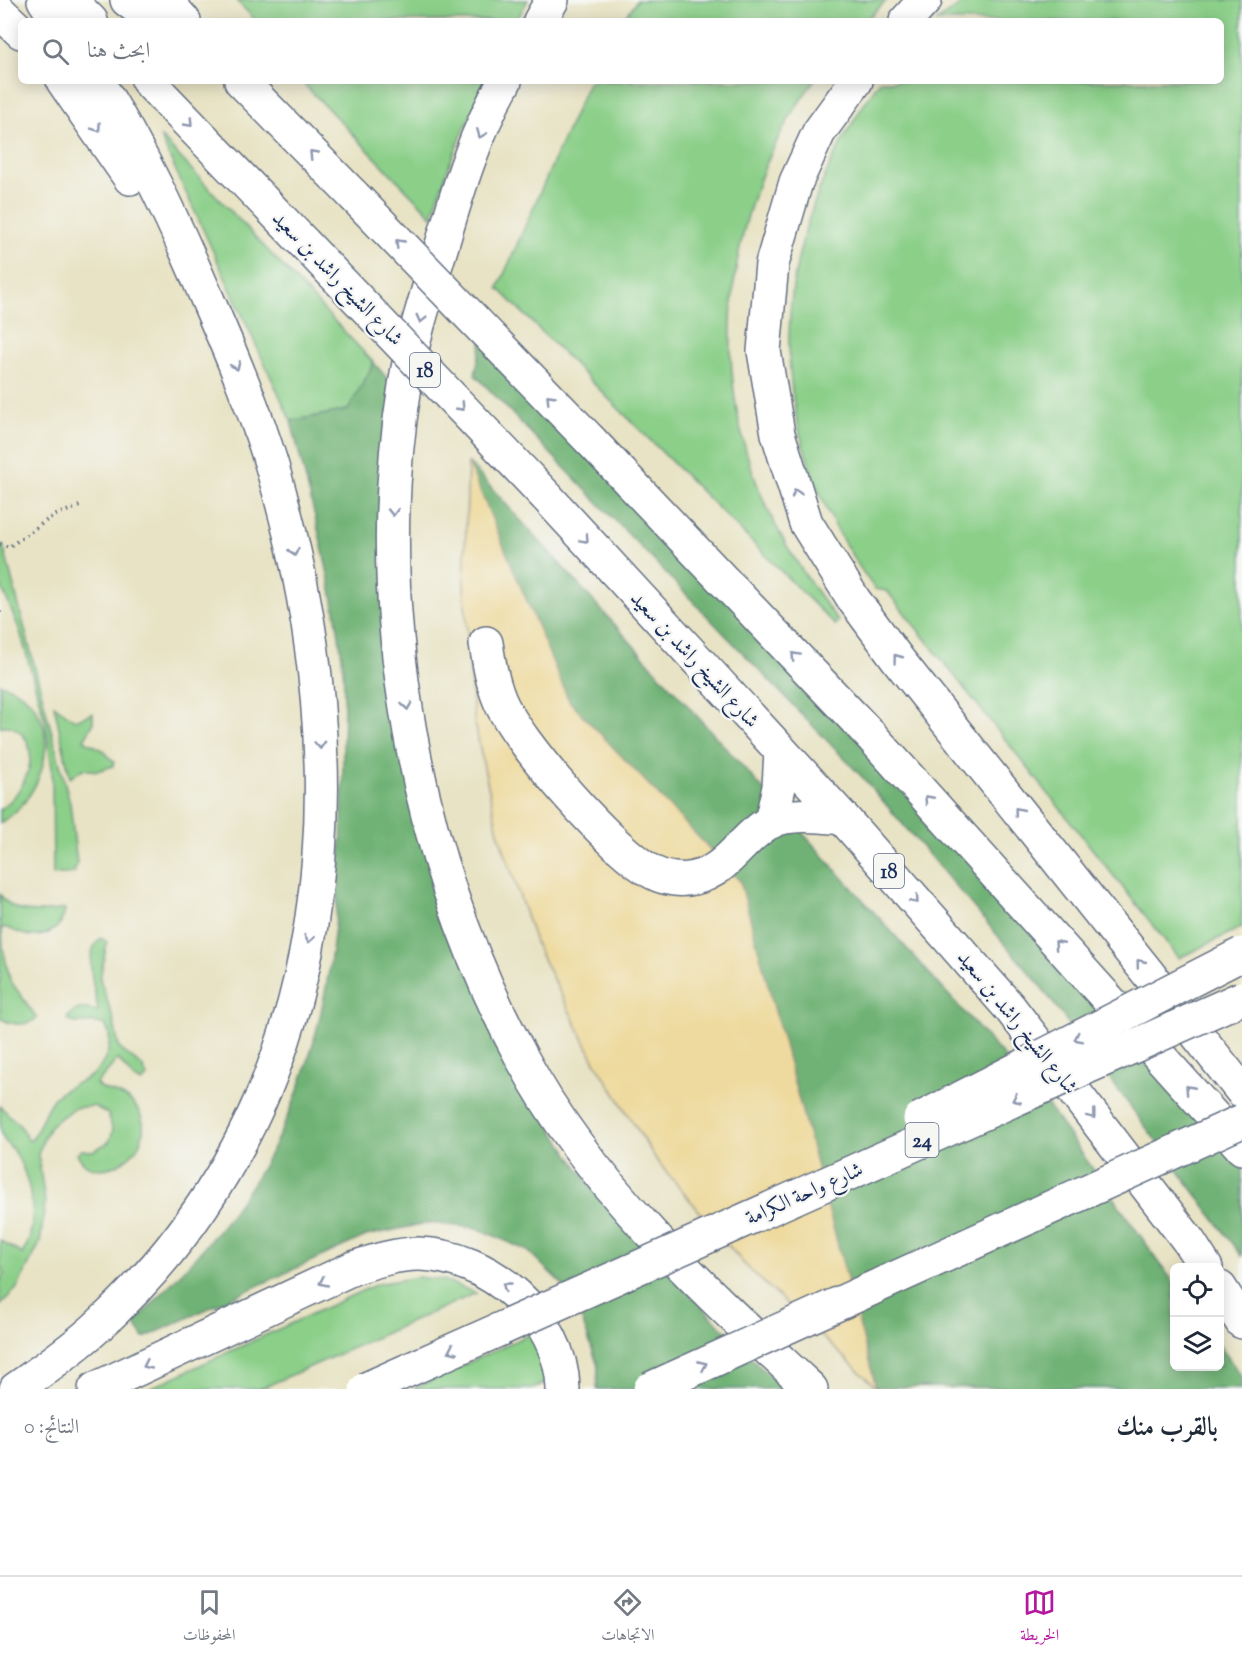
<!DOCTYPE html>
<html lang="ar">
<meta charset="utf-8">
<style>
body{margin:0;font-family:"Sorts Mill Goudy",Amiri,serif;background:#f6f6f7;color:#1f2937;direction:rtl}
.controls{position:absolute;right:18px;bottom:18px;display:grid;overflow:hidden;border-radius:9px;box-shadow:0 3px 15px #0003}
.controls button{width:54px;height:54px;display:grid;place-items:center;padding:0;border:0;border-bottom:2px solid #e0e1e3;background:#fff;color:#1f2937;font:30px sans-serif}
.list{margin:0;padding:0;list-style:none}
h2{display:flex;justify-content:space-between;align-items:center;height:78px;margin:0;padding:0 24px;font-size:26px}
h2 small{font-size:20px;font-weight:400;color:#747a83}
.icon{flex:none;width:33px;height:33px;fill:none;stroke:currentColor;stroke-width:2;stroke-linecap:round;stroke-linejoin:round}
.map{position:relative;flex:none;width:1242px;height:1389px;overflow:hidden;direction:ltr}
.search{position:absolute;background:#fff;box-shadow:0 3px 15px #0003;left:18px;right:18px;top:18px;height:66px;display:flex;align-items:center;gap:15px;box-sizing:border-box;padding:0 21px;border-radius:9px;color:#747a83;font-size:22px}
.sheet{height:186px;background:#fff}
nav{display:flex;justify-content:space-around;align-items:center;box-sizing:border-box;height:84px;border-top:2px solid #e0e1e3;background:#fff;font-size:16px;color:#747a83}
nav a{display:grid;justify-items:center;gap:3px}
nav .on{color:#b5179e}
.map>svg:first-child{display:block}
.green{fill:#8bcf89;stroke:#537f74;stroke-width:1.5}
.forest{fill:#70b275;stroke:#46706a;stroke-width:1.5}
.sand{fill:#eeda9e;stroke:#84847e;stroke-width:1.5}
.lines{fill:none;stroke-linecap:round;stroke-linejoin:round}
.minor-casing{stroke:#636e82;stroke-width:36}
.highway-casing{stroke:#636e82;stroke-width:36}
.path{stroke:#636e82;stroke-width:4;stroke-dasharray:1.5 4.5;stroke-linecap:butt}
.minor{stroke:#fff;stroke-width:33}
.highway{stroke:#fff;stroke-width:33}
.highway-bridge-casing{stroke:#636e82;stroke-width:36;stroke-linecap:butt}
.highway-bridge{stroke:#fff;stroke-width:33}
.oneway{stroke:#8d97ae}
.labels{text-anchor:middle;stroke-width:4.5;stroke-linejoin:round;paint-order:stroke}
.shield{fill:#f6f6f2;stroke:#5d6b8a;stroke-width:1.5}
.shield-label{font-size:20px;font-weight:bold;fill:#1b2f5e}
.street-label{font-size:21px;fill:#1b2f5e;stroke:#f6f6f2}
</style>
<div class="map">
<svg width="1242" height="1389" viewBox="0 0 1242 1389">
<rect width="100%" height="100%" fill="#f6f6f2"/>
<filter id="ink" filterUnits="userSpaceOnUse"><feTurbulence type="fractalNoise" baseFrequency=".0167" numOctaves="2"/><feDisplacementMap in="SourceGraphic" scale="12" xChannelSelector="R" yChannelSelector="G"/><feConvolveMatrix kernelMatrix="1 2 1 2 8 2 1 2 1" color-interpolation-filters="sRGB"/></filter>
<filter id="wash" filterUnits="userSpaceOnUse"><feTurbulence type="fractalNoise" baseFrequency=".008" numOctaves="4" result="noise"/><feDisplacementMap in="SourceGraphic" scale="24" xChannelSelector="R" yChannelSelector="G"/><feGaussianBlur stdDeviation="1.35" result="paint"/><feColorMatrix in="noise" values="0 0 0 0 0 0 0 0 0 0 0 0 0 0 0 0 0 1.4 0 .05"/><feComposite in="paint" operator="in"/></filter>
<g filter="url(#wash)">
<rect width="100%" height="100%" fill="#e8e3c4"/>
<g class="green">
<path d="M236 0H528L516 21H256Z"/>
<path d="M637 0H887L865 21H623Z"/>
<path d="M967 0H1242V927L1179 958 887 591 875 589C755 428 764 241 880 81H1221V21H937Z"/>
<path d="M301 81H485L450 163 432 216Z"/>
<path d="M589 81H814C726 198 705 367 764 501 783 545 810 583 838 621L835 625 498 288Z"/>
<path d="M160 136 374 363 348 410 291 421Z"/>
<path d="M3 545 70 803 77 864 74 873 53 875 52 768 45 721 20 631 0 583V546Z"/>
<path d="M0 684C69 703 52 794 0 823V809C22 796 43 754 21 733 14 727 9 724 0 727Z"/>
<path d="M54 705 75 720 93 713V724L84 740 103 750 114 762 113 766 97 771 83 769 70 778Z"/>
<path d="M0 894C15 918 43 912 65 909 63 929 45 939 26 935 18 933 10 928 2 927L3 948 10 980 37 1018C26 1027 11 1025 0 1018Z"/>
<path d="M101 938 107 942 100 979 113 1018 119 1048 143 1067 147 1077 142 1082 134 1079 118 1059 96 1084C104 1094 126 1090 138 1110 163 1151 93 1192 77 1153L81 1150 93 1151 109 1142 113 1131 108 1114 94 1106 74 1108 51 1125 44 1138 38 1154 45 1203 40 1243 17 1288 0 1306V1284L4 1274 0 1265V1240L22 1254C40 1225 32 1184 17 1156 13 1148 4 1142 1 1134 0 1127 0 1114 0 1106L21 1127 28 1140H31C40 1128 43 1112 53 1099 63 1088 76 1084 89 1077 105 1068 116 1041 105 1025 91 1018 76 1028 67 1019 75 1005 86 1009 98 1011 96 991 81 954 101 938Z"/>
<path d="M417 1277 444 1280 476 1293 260 1389H148L377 1284Z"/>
<path d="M540 1329 555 1378 532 1389H413Z"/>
</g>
<g class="forest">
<path d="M482 340 883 757 1242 1162V1256L1039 984 865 780 475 375Z"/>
<path d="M374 363 392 384 383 640 512 1069 601 1202 764 1371 786 1389H597L598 1366 582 1320 565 1287 528 1251 477 1228 427 1223 366 1236 144 1338 134 1323C181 1273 229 1226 263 1166 334 1043 343 894 343 755 343 724 346 690 342 658 332 577 311 500 291 421L348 410Z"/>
<path d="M468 462 1046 1103 1174 1283V1366H1220V1346L1242 1377V1389L876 1387 740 881 569 701Z"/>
</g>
<path class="sand" d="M468 462 569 701 740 881 876 1387 744 1264 657 1161 594 1060 536 945 498 832 474 721 464 588Z"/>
</g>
<g filter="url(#ink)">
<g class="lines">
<defs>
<g id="minor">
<path d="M44 0 58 21"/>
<path d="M0 12 21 32"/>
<path d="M63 81 130 178"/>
<path d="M486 643C489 663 492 682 500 701 518 743 614 853 654 873 665 879 681 881 694 878 728 871 742 837 770 822 789 812 822 816 843 818"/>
<path d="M771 822 779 787 781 751"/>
<path d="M16 1389C44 1369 72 1350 97 1327 345 1101 361 769 272 466 255 410 232 356 209 303 176 226 142 151 97 81"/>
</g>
<g id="highway">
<path d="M70 0 91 21"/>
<path d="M127 0 155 21"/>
<path d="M165 0 184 21"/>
<path d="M540 21 552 0"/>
<path d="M906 21 925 0"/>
<path d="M148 81 304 243"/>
<path d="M241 81 354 196"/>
<path d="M505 81C476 131 458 189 442 245 428 291 412 338 405 386 368 608 416 863 523 1060 591 1187 706 1292 811 1389"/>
<path d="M856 81 819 132 796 182 772 264 764 351 778 434 806 523 854 600 899 661 1242 1091"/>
<path d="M590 440 873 738 1242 1148"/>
<path d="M546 496 843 818 1010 1008 1188 1240 1206 1268"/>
<path d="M1220 1288 1242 1322"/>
<path d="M95 1389 353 1268C375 1261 396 1254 419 1254 488 1255 562 1317 563 1389"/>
</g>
</defs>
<use href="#minor" class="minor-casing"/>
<use href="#highway" class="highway-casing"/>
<g class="path">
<path d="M0 544 9 547 53 516 80 506"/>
<path d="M0 611V613"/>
</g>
<use href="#minor" class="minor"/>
<use href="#highway" class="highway"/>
<defs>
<g id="highway-bridge">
<path d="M354 196 590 440"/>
<path d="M304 243 546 496"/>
<path d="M920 1119 1242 954"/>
<path d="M366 1389 1242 998"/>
<path d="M650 1389 1242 1121"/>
</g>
</defs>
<use href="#highway-bridge" class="highway-bridge-casing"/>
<use href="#highway-bridge" class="highway-bridge"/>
</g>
<defs><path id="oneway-chevron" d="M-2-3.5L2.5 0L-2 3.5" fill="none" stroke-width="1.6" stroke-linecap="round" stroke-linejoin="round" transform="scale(1.5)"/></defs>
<g class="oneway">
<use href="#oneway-chevron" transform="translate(189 123) rotate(46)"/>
<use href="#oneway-chevron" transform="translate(97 128) rotate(55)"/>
<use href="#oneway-chevron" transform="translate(481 134) rotate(112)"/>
<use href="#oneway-chevron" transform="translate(313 154) rotate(-134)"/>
<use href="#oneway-chevron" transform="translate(399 243) rotate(-134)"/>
<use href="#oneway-chevron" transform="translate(421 319) rotate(104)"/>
<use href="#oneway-chevron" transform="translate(236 366) rotate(69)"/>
<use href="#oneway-chevron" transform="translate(550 398) rotate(-134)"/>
<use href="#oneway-chevron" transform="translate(461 407) rotate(46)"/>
<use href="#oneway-chevron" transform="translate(796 493) rotate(-108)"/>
<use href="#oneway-chevron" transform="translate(393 512) rotate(89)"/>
<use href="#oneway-chevron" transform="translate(585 539) rotate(47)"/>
<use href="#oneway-chevron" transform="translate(294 552) rotate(79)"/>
<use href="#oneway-chevron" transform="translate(795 656) rotate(-133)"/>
<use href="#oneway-chevron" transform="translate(897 658) rotate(-127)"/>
<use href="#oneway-chevron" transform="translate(407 706) rotate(81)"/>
<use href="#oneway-chevron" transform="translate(320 745) rotate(87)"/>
<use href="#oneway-chevron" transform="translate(928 799) rotate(-132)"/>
<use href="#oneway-chevron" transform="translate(1018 811) rotate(-129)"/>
<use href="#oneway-chevron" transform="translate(915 900) rotate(49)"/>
<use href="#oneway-chevron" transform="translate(309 939) rotate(101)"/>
<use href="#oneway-chevron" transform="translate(1058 944) rotate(-132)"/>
<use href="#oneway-chevron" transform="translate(1140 963) rotate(-129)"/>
<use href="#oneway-chevron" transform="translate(1078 1038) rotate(153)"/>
<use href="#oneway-chevron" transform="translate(1189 1089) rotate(-132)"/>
<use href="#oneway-chevron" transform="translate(1016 1099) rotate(156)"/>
<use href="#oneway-chevron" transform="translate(1092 1115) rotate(52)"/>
<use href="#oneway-chevron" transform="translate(323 1282) rotate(155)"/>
<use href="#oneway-chevron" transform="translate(506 1286) rotate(-144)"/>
<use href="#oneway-chevron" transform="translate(452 1350) rotate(156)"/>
<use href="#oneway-chevron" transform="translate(147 1365) rotate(155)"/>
<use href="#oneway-chevron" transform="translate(703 1365) rotate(-24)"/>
</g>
</g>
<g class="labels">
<g class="shield">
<rect x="410" y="353" width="30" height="34" rx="4.5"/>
<rect x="874" y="854" width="30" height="34" rx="4.5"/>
<rect x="905.5" y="1123" width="33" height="34" rx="4.5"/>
</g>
<g class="shield-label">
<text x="425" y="377">18</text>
<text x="889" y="878">18</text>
<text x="922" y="1147">24</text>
</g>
<g class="street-label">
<text transform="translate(338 278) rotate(46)" y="7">شارع الشيخ راشد بن سعيد</text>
<text transform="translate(695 659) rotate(47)" y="7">شارع الشيخ راشد بن سعيد</text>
<text transform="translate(1018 1022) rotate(51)" y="7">شارع الشيخ راشد بن سعيد</text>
<text transform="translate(804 1193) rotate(-24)" y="7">شارع واحة الكرامة</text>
</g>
</g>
</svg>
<div class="controls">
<button><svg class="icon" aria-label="locate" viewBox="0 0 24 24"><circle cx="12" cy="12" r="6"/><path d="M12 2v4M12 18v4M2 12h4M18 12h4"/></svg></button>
<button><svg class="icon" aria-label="layers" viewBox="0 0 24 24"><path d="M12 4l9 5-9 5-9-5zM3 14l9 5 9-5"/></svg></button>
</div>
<div class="search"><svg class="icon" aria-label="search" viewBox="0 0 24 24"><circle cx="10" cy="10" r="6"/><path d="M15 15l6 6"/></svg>ابحث هنا</div>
</div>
<section class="sheet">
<h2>بالقرب منك<small>النتائج: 0</small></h2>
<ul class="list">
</ul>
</section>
<nav>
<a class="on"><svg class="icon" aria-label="map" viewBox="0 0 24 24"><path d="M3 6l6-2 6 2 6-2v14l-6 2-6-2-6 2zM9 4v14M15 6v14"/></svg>الخريطة</a>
<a><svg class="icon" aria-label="directions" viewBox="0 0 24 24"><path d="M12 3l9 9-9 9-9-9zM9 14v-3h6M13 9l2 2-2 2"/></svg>الاتجاهات</a>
<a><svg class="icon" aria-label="saved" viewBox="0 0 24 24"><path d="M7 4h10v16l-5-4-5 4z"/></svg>المحفوظات</a>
</nav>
